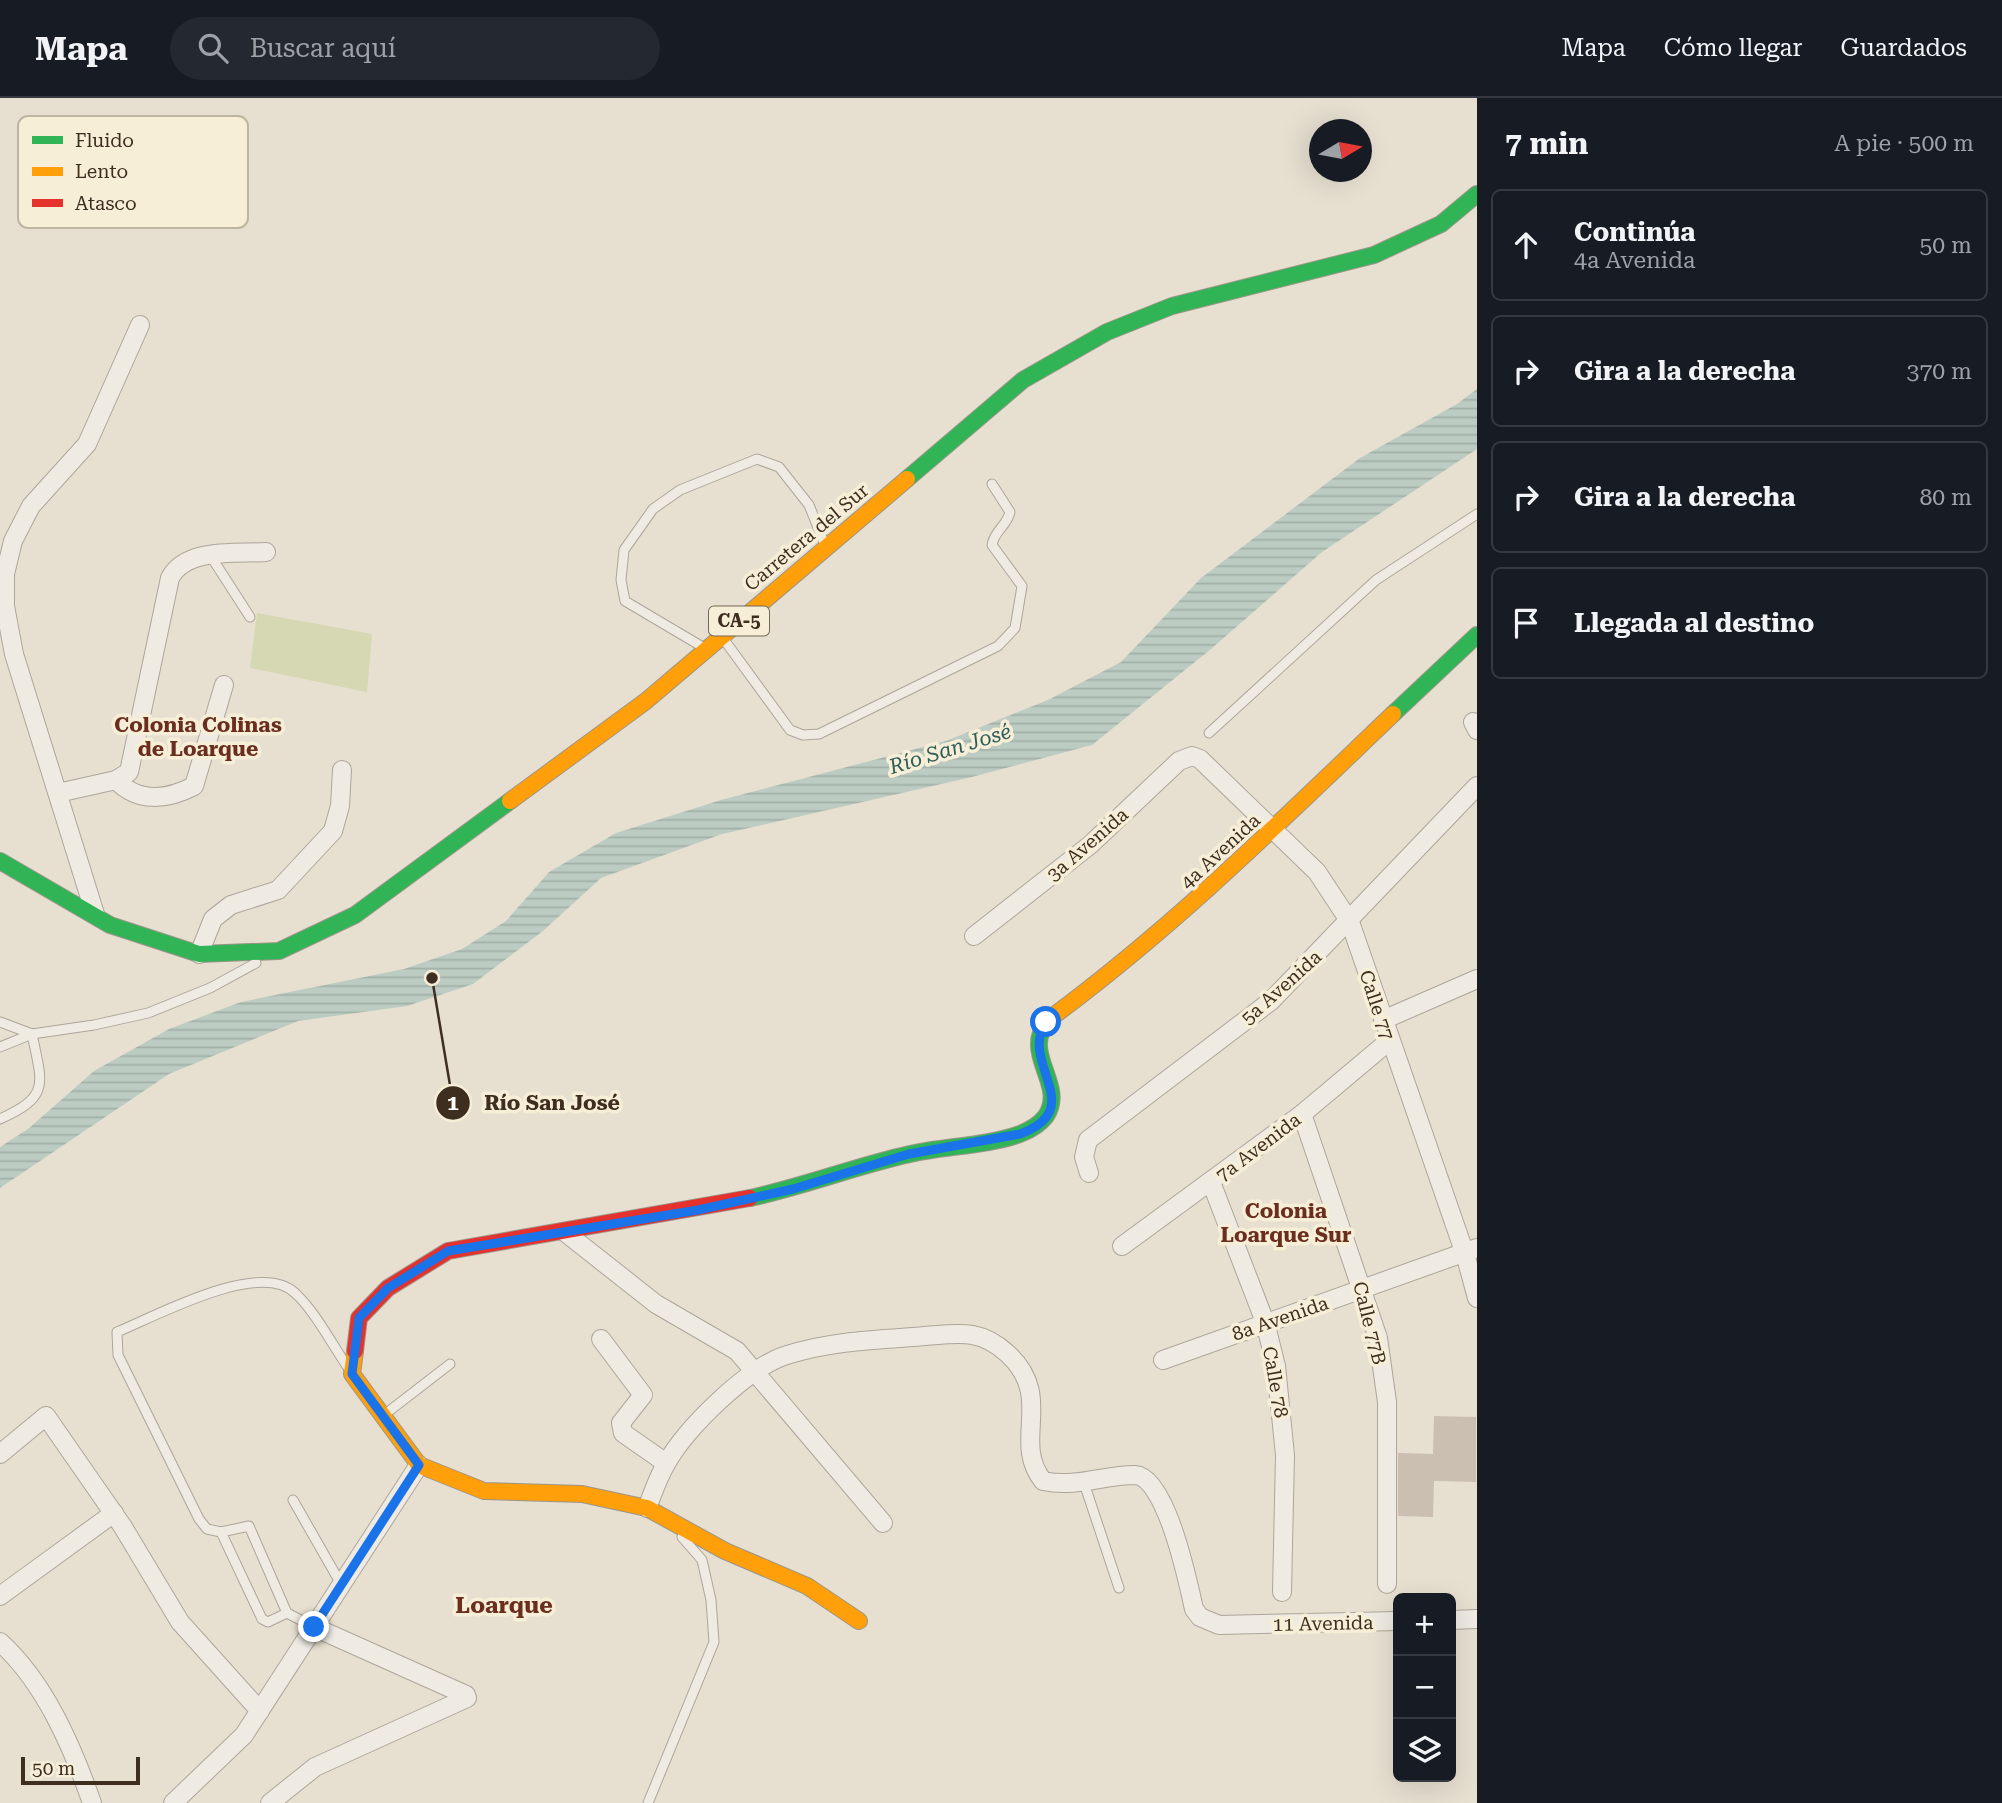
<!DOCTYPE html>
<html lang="es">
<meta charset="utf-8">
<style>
body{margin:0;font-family:"Roboto Serif",serif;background:#242831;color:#f1f3f6}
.controls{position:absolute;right:21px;bottom:21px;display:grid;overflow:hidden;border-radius:10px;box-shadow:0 7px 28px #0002}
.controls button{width:63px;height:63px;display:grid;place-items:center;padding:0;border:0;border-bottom:2px solid #363941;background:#171b24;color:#f1f3f6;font:35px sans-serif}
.compass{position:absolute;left:1309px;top:21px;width:63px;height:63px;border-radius:50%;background:#171b24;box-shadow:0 7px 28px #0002;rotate:80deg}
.scale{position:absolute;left:21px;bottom:18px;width:119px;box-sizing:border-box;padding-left:7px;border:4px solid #3d2e20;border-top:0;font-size:19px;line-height:24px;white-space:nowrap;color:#3d2e20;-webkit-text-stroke:5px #f7eed8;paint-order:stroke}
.stop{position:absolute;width:21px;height:21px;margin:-16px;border:5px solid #1a73e8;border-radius:50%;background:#fff}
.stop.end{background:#1a73e8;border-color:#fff;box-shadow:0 2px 7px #0008}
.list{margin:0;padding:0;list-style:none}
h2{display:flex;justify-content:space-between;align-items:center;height:91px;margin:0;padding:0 28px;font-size:30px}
h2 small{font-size:23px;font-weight:400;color:#9ea1a6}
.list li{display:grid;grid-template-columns:46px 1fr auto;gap:21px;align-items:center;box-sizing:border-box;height:112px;margin:0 14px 14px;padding:0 14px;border:2px solid #363941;border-radius:10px}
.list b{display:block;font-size:26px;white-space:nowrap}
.list p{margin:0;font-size:23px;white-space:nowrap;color:#9ea1a6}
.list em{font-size:23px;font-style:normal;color:#9ea1a6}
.icon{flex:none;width:38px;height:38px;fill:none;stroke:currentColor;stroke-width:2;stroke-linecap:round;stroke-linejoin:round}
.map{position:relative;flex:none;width:1477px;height:1705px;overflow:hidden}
header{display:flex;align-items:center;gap:42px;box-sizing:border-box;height:98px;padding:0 35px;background:#171b24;border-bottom:2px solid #363941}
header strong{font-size:33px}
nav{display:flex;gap:38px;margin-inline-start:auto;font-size:24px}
.search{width:490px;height:63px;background:#242831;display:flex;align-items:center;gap:18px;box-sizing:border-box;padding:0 24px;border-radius:38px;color:#9ea1a6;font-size:26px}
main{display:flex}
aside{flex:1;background:#171b24}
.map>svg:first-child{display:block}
.green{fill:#d6d7b3}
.water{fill:url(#water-rules)}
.building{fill:#cbbfb2}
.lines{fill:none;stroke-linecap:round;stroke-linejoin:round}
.lane-casing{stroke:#ada599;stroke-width:11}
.street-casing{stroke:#ada599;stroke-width:20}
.fast-casing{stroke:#9c958a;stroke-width:18}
.slow-casing{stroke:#9c958a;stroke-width:18}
.jam-casing{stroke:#9c958a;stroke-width:18}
.lane{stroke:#efebe3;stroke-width:9}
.street{stroke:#efebe3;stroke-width:18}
.fast{stroke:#30b455;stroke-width:16}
.slow{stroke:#ff9f0a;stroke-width:16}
.jam{stroke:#e5322d;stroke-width:16}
.route{stroke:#1a73e8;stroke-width:9}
.labels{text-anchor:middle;stroke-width:7;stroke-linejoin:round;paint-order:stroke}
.shield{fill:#f7eed8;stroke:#756857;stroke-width:2}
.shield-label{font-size:18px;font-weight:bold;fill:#3d2e20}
.street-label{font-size:19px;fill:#3d2e20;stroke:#f7eed8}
.neighbourhood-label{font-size:21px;font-weight:bold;fill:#6b2e1e;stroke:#f7eed8}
.water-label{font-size:21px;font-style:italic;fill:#2f5d5a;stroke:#f7eed8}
.quarter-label{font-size:23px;font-weight:bold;fill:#6b2e1e;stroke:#f7eed8}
.key{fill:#f7eed8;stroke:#bfb4a1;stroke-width:2}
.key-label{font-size:19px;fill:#3d2e20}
.leader{fill:none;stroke:#3d2e20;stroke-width:2.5}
.callout-dot{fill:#3d2e20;stroke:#f7eed8;stroke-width:2.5}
.mark-label{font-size:21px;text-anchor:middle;font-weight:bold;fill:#fff}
.callout-label{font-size:21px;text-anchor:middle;font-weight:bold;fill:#3d2e20;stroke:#f7eed8;stroke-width:7;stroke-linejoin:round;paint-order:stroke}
</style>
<header>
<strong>Mapa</strong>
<div class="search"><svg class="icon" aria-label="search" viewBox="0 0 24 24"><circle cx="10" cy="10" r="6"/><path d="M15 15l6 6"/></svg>Buscar aquí</div>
<nav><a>Mapa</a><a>Cómo llegar</a><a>Guardados</a></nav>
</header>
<main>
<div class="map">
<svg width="1477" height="1705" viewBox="0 0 1477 1705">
<defs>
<pattern id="water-rules" width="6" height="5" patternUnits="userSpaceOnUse" patternTransform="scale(1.75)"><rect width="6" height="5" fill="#bcccc2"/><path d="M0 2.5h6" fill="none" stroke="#a2b0a6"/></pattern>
</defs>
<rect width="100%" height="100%" fill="#e7e0d1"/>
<path class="green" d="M257 515 372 536 367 594 250 570Z"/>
<path class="water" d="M1477 291V351L1322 454 1211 551 1092 647 972 679 722 736 601 780 543 833 473 886 407 908 298 923 169 976 0 1090V1049L28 1031 94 973 169 931 241 904 404 871 462 851 506 823 549 774 616 735 721 702 946 643 1048 602 1121 564 1201 480 1360 360 1457 306Z"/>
<path class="building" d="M1434 1318 1476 1319V1384L1434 1383 1433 1419 1398 1418V1355L1433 1356Z"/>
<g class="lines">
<defs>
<g id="lane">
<path d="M210 457 250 519"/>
<path d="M725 543 790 632 803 637 819 636 998 548 1015 530 1022 488 992 447C994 433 1007 428 1010 414L992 386"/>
<path d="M701 548 625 503 621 482 624 452 653 411 680 392 757 361 779 369 809 407 823 442"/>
<path d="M1209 635 1376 482 1477 416"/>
<path d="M0 924 32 936 94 927 148 915 210 890 256 865"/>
<path d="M0 949 32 936C42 986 51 998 0 1021"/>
<path d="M384 1317 450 1266"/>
<path d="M1084 1385 1119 1490"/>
<path d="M293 1402 341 1486"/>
<path d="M221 1434 207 1431 199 1421 118 1257 117 1234C156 1218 260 1161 295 1195 315 1213 333 1248 349 1271"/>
<path d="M287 1515 268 1524 262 1521 221 1434 249 1428 287 1515 314 1529"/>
<path d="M648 1705 714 1544 711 1502 702 1462 682 1439"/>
</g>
<g id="street">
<path d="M1473 624 1477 632"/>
<path d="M116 682C138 705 167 702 194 688L224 587"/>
<path d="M58 695 116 682 129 674 170 480C186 449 237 456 266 454"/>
<path d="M95 816 14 556 5 508V476L13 443 31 408 87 346 140 227"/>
<path d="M974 838 1090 747 1179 663 1192 658 1200 661 1317 774 1350 824 1465 1156 1477 1200"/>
<path d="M199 856 213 821 231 807 278 792 333 733 340 708 342 672"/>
<path d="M1383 922 1477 881"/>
<path d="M1302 1016 1378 1240 1387 1304V1486"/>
<path d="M1089 1075 1084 1059 1088 1042 1271 903 1477 688"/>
<path d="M1211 1084 1265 1224 1276 1268 1285 1357 1282 1494"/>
<path d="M566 1135 656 1206 737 1253 883 1425"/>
<path d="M1122 1148 1302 1016 1389 943"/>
<path d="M601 1241 643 1297 621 1325 623 1335 666 1365"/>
<path d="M1163 1262 1477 1150"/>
<path d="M0 1356 46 1318 123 1429 180 1524 260 1613"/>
<path d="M647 1410C653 1395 658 1379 666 1366 686 1330 748 1269 787 1257 828 1244 870 1242 913 1239 952 1237 977 1227 1008 1256 1055 1300 1011 1343 1043 1383 1078 1390 1102 1377 1135 1377 1166 1378 1188 1484 1194 1511L1200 1519 1219 1527 1398 1523"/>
<path d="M0 1498 114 1415"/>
<path d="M1451 1522 1477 1521"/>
<path d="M0 1544C45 1585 72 1648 92 1705"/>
<path d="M173 1705 244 1637 419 1367"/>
<path d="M270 1705 315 1669 467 1600 466 1597 314 1529"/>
</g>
<g id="fast">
<path d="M907 381 1023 282 1107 234 1172 208 1374 157 1441 126 1477 96"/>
<path d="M1393 616 1477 537"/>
<path d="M0 763 110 827 199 856 279 853 355 817 510 703"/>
<path d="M750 1100C805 1088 856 1068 910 1056 945 1048 986 1048 1020 1036 1030 1032 1040 1026 1046 1018 1068 985 1016 953 1052 919"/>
</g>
<g id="slow">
<path d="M510 703 646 603 907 381"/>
<path d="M1052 919C1175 828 1282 722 1393 616"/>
<path d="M355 1253 352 1276 419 1367 484 1393 582 1396 647 1410 725 1453 807 1488 859 1523"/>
</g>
<path id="jam" d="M355 1253 359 1220 388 1190 448 1153 750 1100"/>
</defs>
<use href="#lane" class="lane-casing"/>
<use href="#street" class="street-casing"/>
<use href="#fast" class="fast-casing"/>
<use href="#slow" class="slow-casing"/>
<use href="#jam" class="jam-casing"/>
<use href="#lane" class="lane"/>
<use href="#street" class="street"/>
<use href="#fast" class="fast"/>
<use href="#slow" class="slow"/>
<use href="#jam" class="jam"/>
</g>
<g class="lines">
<path class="route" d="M314 1529 419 1367 352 1276 359 1220 388 1190 448 1153 698 1112 793 1091 909 1056 1020 1036C1090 1010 1018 965 1046 924"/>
</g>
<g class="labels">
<rect class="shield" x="709" y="508.5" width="60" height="29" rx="5"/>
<g class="shield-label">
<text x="739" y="529">CA-5</text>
</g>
<g class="street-label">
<text transform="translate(806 439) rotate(-40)" y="7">Carretera del Sur</text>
<text transform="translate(1087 746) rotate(-41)" y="7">3a Avenida</text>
<text transform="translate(1220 753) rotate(-43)" y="7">4a Avenida</text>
<text transform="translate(1281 889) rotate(-42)" y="7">5a Avenida</text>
<text transform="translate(1377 907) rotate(72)" y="7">Calle 77</text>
<text transform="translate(1258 1049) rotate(-37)" y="7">7a Avenida</text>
<text transform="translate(1280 1220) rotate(-19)" y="7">8a Avenida</text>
<text transform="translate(1370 1225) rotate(76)" y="7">Calle 77B</text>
<text transform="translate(1276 1284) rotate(80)" y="7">Calle 78</text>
<text transform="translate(1323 1525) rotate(-1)" y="7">11 Avenida</text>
</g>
<g class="neighbourhood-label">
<text x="198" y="634">Colonia Colinas<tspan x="198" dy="24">de Loarque</tspan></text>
<text x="1286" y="1120">Colonia<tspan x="1286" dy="24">Loarque Sur</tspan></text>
</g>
<g class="water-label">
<text transform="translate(950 651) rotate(-17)" y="7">Río San José</text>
</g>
<g class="quarter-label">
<text x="504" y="1515">Loarque</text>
</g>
</g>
<rect x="18" y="18" width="230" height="112" rx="10" class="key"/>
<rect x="32" y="38" width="31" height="8" fill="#30b455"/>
<rect x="32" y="69" width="31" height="9" fill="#ff9f0a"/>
<rect x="32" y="101" width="31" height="8" fill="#e5322d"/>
<g class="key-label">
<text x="75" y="49">Fluido</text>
<text x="75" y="80">Lento</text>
<text x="75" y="112">Atasco</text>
</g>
<path class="leader" d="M432 880L453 1005"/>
<g class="callout-dot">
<circle cx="432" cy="880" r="7"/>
<circle cx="453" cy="1005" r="18"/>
</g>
<g class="mark-label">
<text x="453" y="1012">1</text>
</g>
<g class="callout-label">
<text x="552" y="1012">Río San José</text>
</g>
</svg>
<div class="controls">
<button>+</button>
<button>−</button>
<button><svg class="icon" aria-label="layers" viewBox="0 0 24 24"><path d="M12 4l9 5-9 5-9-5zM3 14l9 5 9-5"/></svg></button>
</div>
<svg class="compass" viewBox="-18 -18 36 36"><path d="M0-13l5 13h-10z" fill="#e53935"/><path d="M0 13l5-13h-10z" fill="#9ea1a6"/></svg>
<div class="scale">50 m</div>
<div class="stop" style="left:1046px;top:924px"></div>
<div class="stop end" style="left:314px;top:1529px"></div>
</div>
<aside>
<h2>7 min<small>A pie · 500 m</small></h2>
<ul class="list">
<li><svg class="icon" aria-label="ahead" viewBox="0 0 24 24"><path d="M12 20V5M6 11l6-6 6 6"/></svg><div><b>Continúa</b><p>4a Avenida</p></div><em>50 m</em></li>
<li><svg class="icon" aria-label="right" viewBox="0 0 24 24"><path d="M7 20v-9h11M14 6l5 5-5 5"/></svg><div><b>Gira a la derecha</b></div><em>370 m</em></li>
<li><svg class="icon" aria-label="right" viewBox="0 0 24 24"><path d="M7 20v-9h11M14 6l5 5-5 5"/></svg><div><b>Gira a la derecha</b></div><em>80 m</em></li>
<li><svg class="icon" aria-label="arrive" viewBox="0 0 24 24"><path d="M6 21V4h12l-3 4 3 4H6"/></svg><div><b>Llegada al destino</b></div></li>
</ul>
</aside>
</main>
